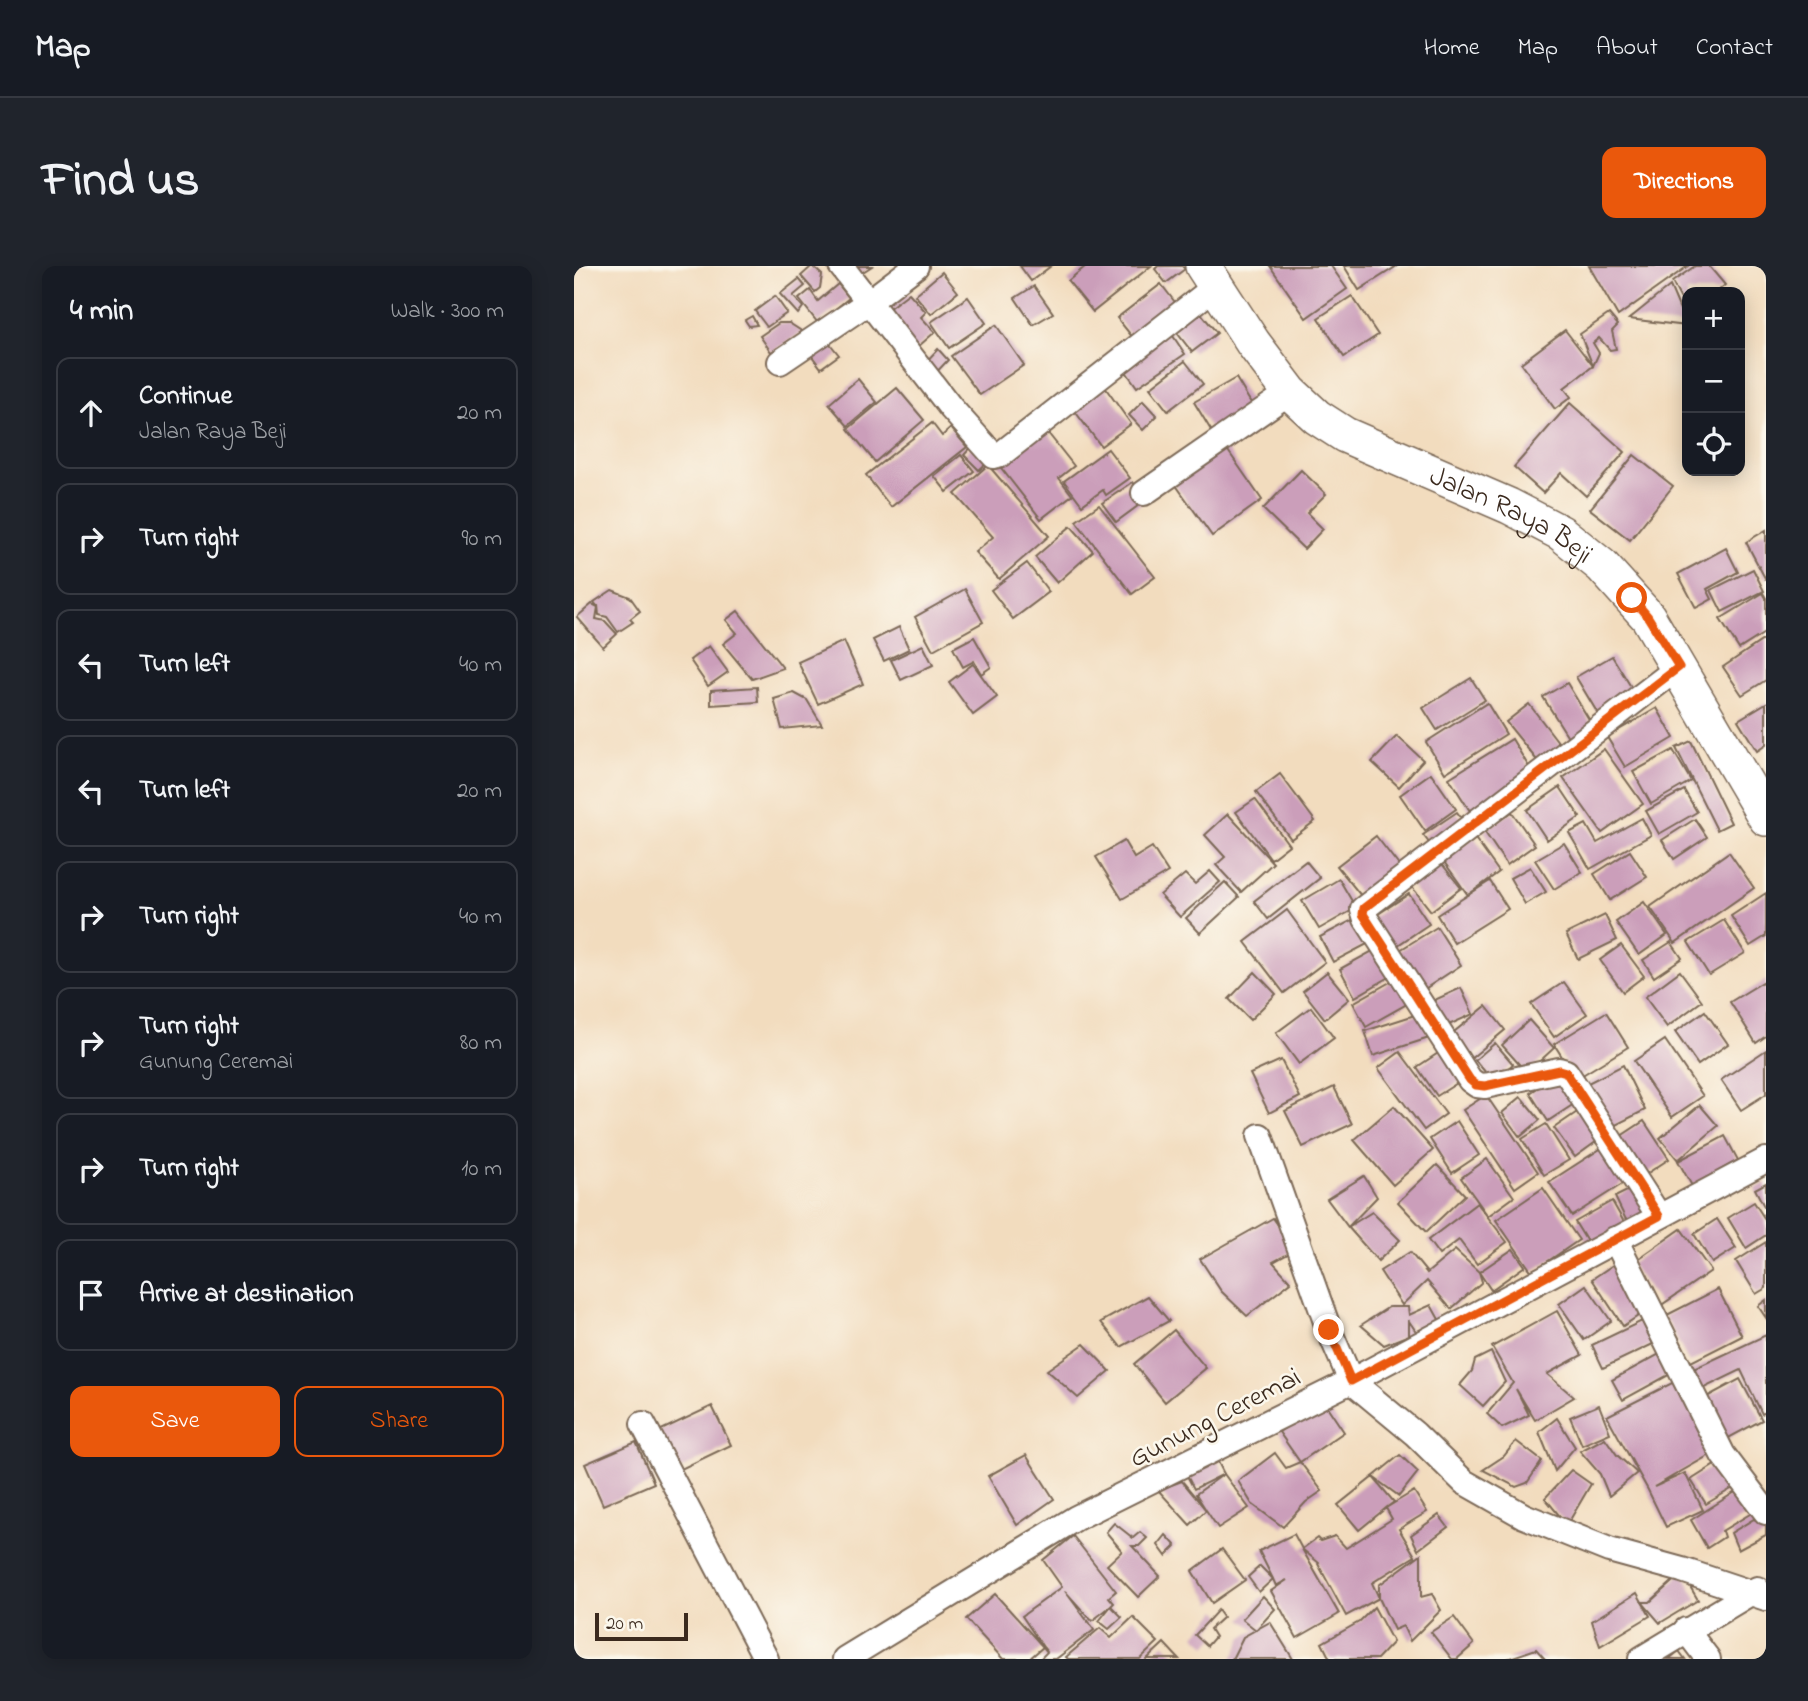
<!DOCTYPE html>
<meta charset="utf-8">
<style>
body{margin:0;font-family:"Indie Flower",sans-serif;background:#20242c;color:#f1f3f6}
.controls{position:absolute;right:21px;top:21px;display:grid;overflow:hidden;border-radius:14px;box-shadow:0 4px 18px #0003}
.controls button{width:63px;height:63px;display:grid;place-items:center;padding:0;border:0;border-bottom:2px solid #363941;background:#171b24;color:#f1f3f6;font:35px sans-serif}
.scale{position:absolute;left:21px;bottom:18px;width:93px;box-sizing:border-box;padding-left:7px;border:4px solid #3b2a1e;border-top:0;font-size:19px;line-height:24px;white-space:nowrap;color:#3b2a1e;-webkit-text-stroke:5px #fbf7ec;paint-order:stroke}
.stop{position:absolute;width:21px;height:21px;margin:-16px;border:5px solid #ea580c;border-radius:50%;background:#fff}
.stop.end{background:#ea580c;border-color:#fff;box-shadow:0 2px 7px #0008}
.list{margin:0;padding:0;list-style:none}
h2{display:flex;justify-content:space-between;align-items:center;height:91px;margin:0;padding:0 28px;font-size:30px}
h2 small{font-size:23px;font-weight:400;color:#9ea1a6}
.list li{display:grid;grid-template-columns:46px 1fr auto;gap:21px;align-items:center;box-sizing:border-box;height:112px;margin:0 14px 14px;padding:0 14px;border:2px solid #363941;border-radius:14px}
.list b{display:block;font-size:26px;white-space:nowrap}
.list p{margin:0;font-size:23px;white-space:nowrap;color:#9ea1a6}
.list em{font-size:23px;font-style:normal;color:#9ea1a6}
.actions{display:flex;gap:14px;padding:21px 28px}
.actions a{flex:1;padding:16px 0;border:2px solid #ea580c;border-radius:14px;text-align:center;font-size:24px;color:#ea580c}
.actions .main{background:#ea580c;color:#fff}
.icon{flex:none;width:38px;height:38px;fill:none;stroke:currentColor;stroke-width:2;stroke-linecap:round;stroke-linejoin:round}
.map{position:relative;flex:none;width:1192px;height:1393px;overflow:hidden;border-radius:14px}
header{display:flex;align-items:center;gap:42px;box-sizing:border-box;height:98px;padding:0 35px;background:#171b24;border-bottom:2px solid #363941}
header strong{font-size:33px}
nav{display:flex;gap:38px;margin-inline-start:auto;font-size:24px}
.intro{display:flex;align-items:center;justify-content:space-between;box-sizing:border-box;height:168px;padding:0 42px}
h1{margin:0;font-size:49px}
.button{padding:18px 32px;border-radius:14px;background:#ea580c;color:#fff;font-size:24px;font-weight:700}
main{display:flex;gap:42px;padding:0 42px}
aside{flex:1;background:#171b24;border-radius:14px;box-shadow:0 4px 18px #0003}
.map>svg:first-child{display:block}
.building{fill:#cb9eba}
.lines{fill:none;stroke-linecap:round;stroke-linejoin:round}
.street-casing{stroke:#7b6856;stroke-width:28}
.secondary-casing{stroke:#7b6856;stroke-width:38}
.street{stroke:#fff;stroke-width:24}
.secondary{stroke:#fff;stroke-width:35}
.route{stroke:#ea580c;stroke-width:9}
.labels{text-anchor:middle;stroke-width:5;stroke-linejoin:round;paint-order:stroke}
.street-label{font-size:28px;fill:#3b2a1e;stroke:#fbf7ec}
</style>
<header>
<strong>Map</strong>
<nav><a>Home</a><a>Map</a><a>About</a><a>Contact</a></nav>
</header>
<div class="intro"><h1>Find us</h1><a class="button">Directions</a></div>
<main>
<aside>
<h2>4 min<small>Walk · 300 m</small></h2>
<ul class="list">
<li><svg class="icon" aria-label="ahead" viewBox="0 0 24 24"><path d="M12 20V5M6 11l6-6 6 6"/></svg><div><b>Continue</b><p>Jalan Raya Beji</p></div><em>20 m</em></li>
<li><svg class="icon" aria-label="right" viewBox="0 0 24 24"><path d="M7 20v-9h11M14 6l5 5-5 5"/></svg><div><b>Turn right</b></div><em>90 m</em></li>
<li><svg class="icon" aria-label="left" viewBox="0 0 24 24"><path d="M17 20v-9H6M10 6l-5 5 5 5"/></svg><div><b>Turn left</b></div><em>40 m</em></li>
<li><svg class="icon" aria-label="left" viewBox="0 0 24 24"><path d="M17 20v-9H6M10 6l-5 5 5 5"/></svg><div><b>Turn left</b></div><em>20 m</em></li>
<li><svg class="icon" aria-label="right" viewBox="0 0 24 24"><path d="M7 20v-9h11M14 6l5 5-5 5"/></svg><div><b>Turn right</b></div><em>40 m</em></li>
<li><svg class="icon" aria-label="right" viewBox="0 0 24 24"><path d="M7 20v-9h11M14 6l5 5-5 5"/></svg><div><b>Turn right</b><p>Gunung Ceremai</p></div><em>80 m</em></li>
<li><svg class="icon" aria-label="right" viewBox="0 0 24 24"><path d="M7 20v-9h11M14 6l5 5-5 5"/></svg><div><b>Turn right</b></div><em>10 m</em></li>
<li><svg class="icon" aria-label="arrive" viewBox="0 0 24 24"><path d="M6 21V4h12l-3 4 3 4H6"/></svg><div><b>Arrive at destination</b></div></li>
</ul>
<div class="actions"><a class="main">Save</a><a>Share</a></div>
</aside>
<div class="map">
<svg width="1192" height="1393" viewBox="0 0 1192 1393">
<rect width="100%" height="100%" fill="#fbf7ec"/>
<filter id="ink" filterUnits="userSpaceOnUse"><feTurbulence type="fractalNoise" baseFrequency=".0143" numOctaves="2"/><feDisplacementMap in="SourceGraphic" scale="14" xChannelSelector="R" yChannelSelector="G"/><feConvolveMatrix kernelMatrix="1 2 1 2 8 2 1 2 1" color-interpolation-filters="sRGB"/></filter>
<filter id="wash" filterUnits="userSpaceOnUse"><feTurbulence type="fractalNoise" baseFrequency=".00686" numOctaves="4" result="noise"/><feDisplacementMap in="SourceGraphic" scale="28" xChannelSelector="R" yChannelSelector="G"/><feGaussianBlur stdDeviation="1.57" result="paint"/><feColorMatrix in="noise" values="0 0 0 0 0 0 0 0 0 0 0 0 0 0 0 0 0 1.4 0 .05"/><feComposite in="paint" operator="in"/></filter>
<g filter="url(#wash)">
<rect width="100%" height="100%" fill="#f2dcbe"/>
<g id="blocks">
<g class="building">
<path d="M238 0 248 9 246 22 241 26 227 10Z"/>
<path d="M268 0H298L278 13Z"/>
<path d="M446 0H477L457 15Z"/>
<path d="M512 0H577L519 46 494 15Z"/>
<path d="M584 0H608L611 3 592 17 581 3Z"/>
<path d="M696 0H757L773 23 732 52Z"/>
<path d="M770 0H823L785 24Z"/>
<path d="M1015 0H1114L1044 50Z"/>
<path d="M1121 0H1135L1151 19 1143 26H1113V45L1098 16Z"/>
<path d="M368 6 384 26 357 48 341 29Z"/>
<path d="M225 13 231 20 219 30 229 41 224 48 206 28Z"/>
<path d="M264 18 275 32 244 57 225 33 236 24 244 35Z"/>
<path d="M587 18 607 44 564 78 543 52Z"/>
<path d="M460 20 479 47 459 59 441 32Z"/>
<path d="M1096 20 1113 60 1055 53Z"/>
<path d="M335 27 352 46 347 51 361 66 338 86 306 49Z"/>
<path d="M201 30 213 47 193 61 181 45Z"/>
<path d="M778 30 804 69 770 91 744 52Z"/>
<path d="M394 31 412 57 375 82 357 56Z"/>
<path d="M622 41 643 67 618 86 597 59Z"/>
<path d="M1035 48 1044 59 1038 65 1042 83 1036 84 1025 72 1019 77 1025 87 1019 100 1006 68Z"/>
<path d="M178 50 183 59 175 60 171 54Z"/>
<path d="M205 57H215L229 66 197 86 186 70Z"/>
<path d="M422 59 450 99 406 129 377 90Z"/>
<path d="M595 64 611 88 563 121 546 97Z"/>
<path d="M991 64 1019 100 990 122 997 131 981 143 947 97Z"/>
<path d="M249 69 265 89 247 102 232 82Z"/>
<path d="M364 83 374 94 357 112 347 101Z"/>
<path d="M611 95 629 118 594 145 576 122Z"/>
<path d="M662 112 683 147 641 171 620 136Z"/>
<path d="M284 113 303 136 274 160 255 138Z"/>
<path d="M528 117 557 158 527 180 497 140Z"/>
<path d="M323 122 350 154 301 196 274 163Z"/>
<path d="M569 135 583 150 569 164 555 149Z"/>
<path d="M996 137 1051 186 1012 230 987 207 969 227 940 201Z"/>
<path d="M358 157 368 170 377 162 393 181 317 241 292 209Z"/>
<path d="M470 162 500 200 485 212 498 229 467 253 424 198Z"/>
<path d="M401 177 417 193 405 204 390 189Z"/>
<path d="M650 179 688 234 638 270 599 215Z"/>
<path d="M534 183 556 212 532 229 529 224 508 239 490 215Z"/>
<path d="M387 189 400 205 373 226 360 210Z"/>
<path d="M1060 189 1099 220 1056 274 1016 243Z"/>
<path d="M414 199 475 270 425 313 401 286 419 271 381 228Z"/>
<path d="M727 204 752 228 733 247 749 263 730 283 689 243Z"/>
<path d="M559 216 572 234 542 256 528 237Z"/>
<path d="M525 239 581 311 558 328 502 255Z"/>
<path d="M497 260 519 285 483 317 461 291Z"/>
<path d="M1192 264V314L1172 276Z"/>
<path d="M1152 282 1164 306 1133 323 1138 333 1122 342 1104 308Z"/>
<path d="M453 297 475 326 439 353 417 324Z"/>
<path d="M1179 303 1190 325 1148 346 1137 324Z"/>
<path d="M391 323 409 356 359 384 341 351Z"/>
<path d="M38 324 56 331 66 345 56 353 59 356 44 366 33 351 25 349 24 339V341L20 336Z"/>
<path d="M1189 327 1192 332V366L1165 383 1146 353Z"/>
<path d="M18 338 24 341 22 353 31 355 43 368 29 381 3 351Z"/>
<path d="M164 345 209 402 178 413 149 378 163 367 152 354Z"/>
<path d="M325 361 335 383 310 395 299 374Z"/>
<path d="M400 371 417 401 407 408 400 395 389 401 379 382Z"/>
<path d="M1192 372V414L1168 429 1149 401Z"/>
<path d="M270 375 289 418 244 438 224 396Z"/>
<path d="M349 379 359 399 327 414 317 394Z"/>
<path d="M135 380 154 406 134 420 116 394Z"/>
<path d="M1038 390 1062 429 1026 451 1002 411Z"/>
<path d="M399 398 423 431 399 449 375 416Z"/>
<path d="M897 412 911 434 863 464 849 442Z"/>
<path d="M993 417 1019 460 996 474 969 431Z"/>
<path d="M183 421 184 436 137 439V424Z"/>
<path d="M220 427 233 434 248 459 208 463 200 433Z"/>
<path d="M913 437 932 468 871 507 852 476Z"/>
<path d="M1192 437V479L1183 485 1164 454Z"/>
<path d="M955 438 988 481 966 498 932 456Z"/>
<path d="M1083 442 1100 472 1051 501 1033 471Z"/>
<path d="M823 470 849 494 825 521 798 496Z"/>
<path d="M938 473 958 506 896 545 875 512Z"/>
<path d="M1117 475 1157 557 1143 564 1102 482Z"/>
<path d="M1030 483 1069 538 1028 567 989 512Z"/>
<path d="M1099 484 1117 515 1077 538 1059 506Z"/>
<path d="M857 507 882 543 851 565 826 529Z"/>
<path d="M706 508 741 555 717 573 682 526Z"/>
<path d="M986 521 1006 551 973 574 953 544Z"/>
<path d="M1110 524 1123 546 1085 568 1072 545Z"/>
<path d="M681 533 715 579 697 593 662 546Z"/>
<path d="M883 546 893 560 860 583 849 569Z"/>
<path d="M938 546 961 579 933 599 910 565Z"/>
<path d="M654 548 699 597 667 626 642 599 651 591 631 569Z"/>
<path d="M1068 552 1077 569 1016 603 995 567 1012 558 1023 577Z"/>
<path d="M1121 553 1133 571 1100 593 1088 574Z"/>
<path d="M802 570 830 606 792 636 763 600Z"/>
<path d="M900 571 925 606 894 629 868 593Z"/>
<path d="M550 575 560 592 578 581 594 606 548 633 522 591Z"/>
<path d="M990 577 1008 606 980 623 961 594Z"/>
<path d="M1056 585 1073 611 1036 634 1020 608Z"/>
<path d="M1155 586 1180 622 1101 677 1076 641Z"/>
<path d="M864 593 887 622 857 645 834 616Z"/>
<path d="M732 595 746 612 694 653 680 635Z"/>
<path d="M956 601 972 626 951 638 936 612Z"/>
<path d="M636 605 646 616 606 651 586 629 611 608 621 618Z"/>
<path d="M765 613 782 642 745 663 728 635Z"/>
<path d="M916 615 934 643 880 677 863 649Z"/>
<path d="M651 616 665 631 626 667 612 652Z"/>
<path d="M1192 627V670L1176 680 1157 650Z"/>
<path d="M835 628 855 658 815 685 795 654Z"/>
<path d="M1070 636 1093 669 1065 689 1042 656Z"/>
<path d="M713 644 751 696 710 727 671 676Z"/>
<path d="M1031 649 1043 674 1004 693 992 668Z"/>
<path d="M786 650 799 675 759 696 746 671Z"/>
<path d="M1150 654 1171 687 1135 709 1114 676Z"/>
<path d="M863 661 887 699 846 726 821 687Z"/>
<path d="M1097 676 1108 692 1080 711 1069 694Z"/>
<path d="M1047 679 1070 710 1049 726 1026 694Z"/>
<path d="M804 682 819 709 781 731 766 703Z"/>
<path d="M1106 705 1128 735 1093 761 1071 731Z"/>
<path d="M681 706 702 728 676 754 655 733Z"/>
<path d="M753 706 775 733 751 753 729 725Z"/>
<path d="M825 711 838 735 792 761 779 737Z"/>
<path d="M1192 714V770L1182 777 1156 736Z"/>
<path d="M990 716 1013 748 980 771 957 738Z"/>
<path d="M887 722 899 748 866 763 854 737Z"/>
<path d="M912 740 931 764 895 794 875 770Z"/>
<path d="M737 741 760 772 725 798 702 767Z"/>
<path d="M1131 745 1154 778 1124 799 1101 766Z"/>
<path d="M1032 746 1054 781 1002 813 980 778Z"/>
<path d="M847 747 855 772 799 790 791 765Z"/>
<path d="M955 754 980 782 953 807 928 779Z"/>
<path d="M1091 774 1129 830 1098 851 1060 795Z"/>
<path d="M921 777 939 798 919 815 901 794Z"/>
<path d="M872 782 891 812 863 830 843 801Z"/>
<path d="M1192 784V828L1167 844 1147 814Z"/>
<path d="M826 786 872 848 850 864 804 802Z"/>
<path d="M707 794 726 831 695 847 676 808Z"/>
<path d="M1049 799 1071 844 1030 865 1008 820Z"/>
<path d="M985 808 1003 836 974 855 956 827Z"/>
<path d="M760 821 778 858 729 881 711 845Z"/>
<path d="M912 829 964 906 941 922 889 844Z"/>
<path d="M947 831 966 854 946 871 928 847Z"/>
<path d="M1126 839 1144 860 1104 894 1086 872Z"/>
<path d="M820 840 859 884 819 919 780 874Z"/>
<path d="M1009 842 1030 870 1001 891 980 862Z"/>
<path d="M883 855 905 889 878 907 856 873Z"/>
<path d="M1070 855 1095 893 1063 914 1038 876Z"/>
<path d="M972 858 995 894 970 909 948 873Z"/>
<path d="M1151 870 1164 894 1118 920 1104 895Z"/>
<path d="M1031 880 1053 915 998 950 975 916Z"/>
<path d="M913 893 940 931 914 950 887 912Z"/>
<path d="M863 899 891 929 852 966 824 936Z"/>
<path d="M790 910 803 931 774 961 798 946 826 974 804 995 774 961 753 933Z"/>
<path d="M1192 917V944L1181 923Z"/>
<path d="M1063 920 1077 946 1054 958 1041 931Z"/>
<path d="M969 922 1005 974 958 1006 922 954Z"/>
<path d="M1038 935 1051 958 1015 979 1001 956Z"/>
<path d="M1180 936 1192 955V969L1172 982 1154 952Z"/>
<path d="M903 937 933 976 903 998 885 974 865 989 854 974Z"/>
<path d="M699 952 724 987 719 985 699 996 717 1016 673 1050 647 1025 626 993Z"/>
<path d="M1143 953 1162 982 1138 997 1120 968Z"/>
<path d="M1107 963 1137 1005 1086 1040 1057 998Z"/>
<path d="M1192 976V1022L1182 1028 1162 995Z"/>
<path d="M939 983 951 1000 917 1024 905 1006Z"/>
<path d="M881 984 905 1006 908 1016 877 1043 853 1015 828 1039 806 1005 836 986 853 1007Z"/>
<path d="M1042 997 1073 1044 1049 1060 1018 1013Z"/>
<path d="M1012 1019 1037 1055 1010 1074 985 1038Z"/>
<path d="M1144 1023 1168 1070 1115 1097 1091 1050Z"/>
<path d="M574 1030 595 1055 547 1081 527 1056Z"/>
<path d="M1192 1034V1052L1184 1040Z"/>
<path d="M857 1039 867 1057 847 1073 835 1055V1069L810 1079 787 1059 815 1041H834L835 1049Z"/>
<path d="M983 1045 1008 1089 973 1108 1000 1131 961 1154 942 1123 955 1149 928 1162 913 1148 939 1117 918 1081Z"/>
<path d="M1068 1055 1079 1078 1029 1102 1018 1079Z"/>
<path d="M600 1064 632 1102 591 1136 560 1098Z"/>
<path d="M1192 1069V1146L1188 1148 1167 1104 1124 1125 1115 1105Z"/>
<path d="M510 1078 536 1105 504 1132 473 1104Z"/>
<path d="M917 1086 931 1116 909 1140 886 1119 898 1105 901 1094Z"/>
<path d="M1089 1086 1100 1106 1049 1134 1038 1114Z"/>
<path d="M1166 1113 1188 1154 1149 1175 1127 1134Z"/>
<path d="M1102 1115 1139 1187 1080 1221 1111 1207 1129 1244 1092 1261 1074 1224 1033 1150Z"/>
<path d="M750 1136 770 1166 726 1196 705 1166Z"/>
<path d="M1025 1139 1036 1167 1008 1179 996 1151Z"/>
<path d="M138 1140 157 1179 103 1205 85 1165Z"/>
<path d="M983 1152 1001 1181 981 1205 965 1166Z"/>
<path d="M1031 1172 1043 1189 1063 1207 1035 1230 1026 1208 1006 1185Z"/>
<path d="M942 1175 968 1195 953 1217 942 1221 909 1204 930 1190Z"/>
<path d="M62 1176 80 1217 29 1239 11 1198Z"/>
<path d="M701 1187 712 1202 726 1196 748 1225 732 1236 709 1261 678 1238 664 1215Z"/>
<path d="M452 1189 480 1233 443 1259 414 1210Z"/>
<path d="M826 1189 844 1206 825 1230 799 1211Z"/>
<path d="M641 1190 650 1208 620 1223 611 1206Z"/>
<path d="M1144 1197 1159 1222 1132 1238 1117 1214Z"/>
<path d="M997 1204 1017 1218 993 1259 971 1232Z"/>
<path d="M650 1208 675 1242 644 1262 632 1244 616 1259 584 1224 608 1215 632 1244 622 1228Z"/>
<path d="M799 1211 820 1236 812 1242 840 1225 853 1246 825 1263 841 1290 798 1317 805 1332V1319L847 1288V1331L858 1328 867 1344 836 1375 829 1360 820 1364 805 1332 772 1350 744 1298 745 1297 728 1283 765 1348 723 1372 697 1325 713 1314 702 1320 699 1313 685 1326 674 1311 686 1300 699 1313 685 1285 720 1268 728 1283 743 1272 746 1275 761 1270 772 1282 818 1253 812 1242 785 1264 764 1239Z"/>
<path d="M1166 1223 1181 1245 1148 1265 1150 1271 1133 1282 1117 1254Z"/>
<path d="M865 1249 874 1261 844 1284 837 1269Z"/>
<path d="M1180 1253 1192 1259V1269L1164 1284 1157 1267Z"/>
<path d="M540 1257 559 1272 566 1266 573 1272 565 1280H558L586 1310 564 1331 533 1299 548 1285 532 1266Z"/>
<path d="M592 1269 602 1280 592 1290 584 1279Z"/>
<path d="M499 1270 542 1325 535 1331 540 1337 537 1340 548 1351 535 1363 525 1355 537 1340 518 1355 491 1325 520 1364 482 1393H466L473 1386 469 1381 455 1393H429L392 1353 421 1328 469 1381 448 1350 488 1321 469 1294Z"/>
<path d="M648 1283 671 1314 638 1337 618 1305Z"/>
<path d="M1108 1307 1124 1334 1086 1357 1068 1336H1076Z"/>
<path d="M1063 1327 1076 1350 1026 1380 1018 1355Z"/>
<path d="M689 1330 701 1343 682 1364 668 1353Z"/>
<path d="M800 1341 819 1376 803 1393H756L748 1377 785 1356Z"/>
<path d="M644 1344 649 1351 636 1363 641 1371 633 1380 621 1369Z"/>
<path d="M559 1351 584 1376 566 1393H494L492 1391 526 1362 537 1372Z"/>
<path d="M880 1351 900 1378 883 1393H878L857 1366Z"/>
<path d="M696 1356 719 1393H658L669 1371Z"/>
<path d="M590 1377 605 1393H573Z"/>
<path d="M962 1383 971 1393H933Z"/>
<path d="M1105 1385 1111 1393H1095Z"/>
</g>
</g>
</g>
<g filter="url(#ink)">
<use href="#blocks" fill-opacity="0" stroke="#7b6856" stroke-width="2"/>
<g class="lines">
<defs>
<g id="street">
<path d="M267 0 377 142 420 190 427 188 642 20"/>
<path d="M206 96 296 35 342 0"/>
<path d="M570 227 716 126"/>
<path d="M686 870 755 1064 777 1115 841 1168 890 1216 950 1250 1035 1284 1108 1304 1192 1332"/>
<path d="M1085 950 992 806 985 804 911 820 903 819 896 814 792 653 789 643 1105 401"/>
<path d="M1041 973 1149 1189 1192 1246"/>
<path d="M69 1158 192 1393"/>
<path d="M1112 1364 1134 1393"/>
<path d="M271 1393 502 1252 777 1115 1192 894"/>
<path d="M1067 1393 1183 1323"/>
</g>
<g id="secondary">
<path id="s1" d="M629 0 679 77 716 126 743 151 771 169 935 240 987 267 1028 300 1074 351 1192 552"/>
</g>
</defs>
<use href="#street" class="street-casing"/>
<use href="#secondary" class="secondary-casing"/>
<use href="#street" class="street"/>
<use href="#secondary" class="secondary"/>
</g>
</g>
<g class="lines" filter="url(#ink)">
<path class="route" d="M755 1064 777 1115 1085 950 992 806 985 804 911 820 902 819 896 814 789 648 790 642 1105 401 1074 351 1058 332"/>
</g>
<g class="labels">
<g class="street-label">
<text dy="10" stroke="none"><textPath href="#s1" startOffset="408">Jalan Raya Beji</textPath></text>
<text transform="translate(640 1150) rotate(-27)" y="10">Gunung Ceremai</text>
</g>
</g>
</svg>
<div class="controls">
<button>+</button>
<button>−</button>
<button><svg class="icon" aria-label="locate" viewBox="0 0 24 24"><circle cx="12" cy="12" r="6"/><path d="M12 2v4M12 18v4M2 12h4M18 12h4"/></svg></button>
</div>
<div class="scale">20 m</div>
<div class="stop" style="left:1058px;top:332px"></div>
<div class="stop end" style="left:755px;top:1064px"></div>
</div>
</main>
